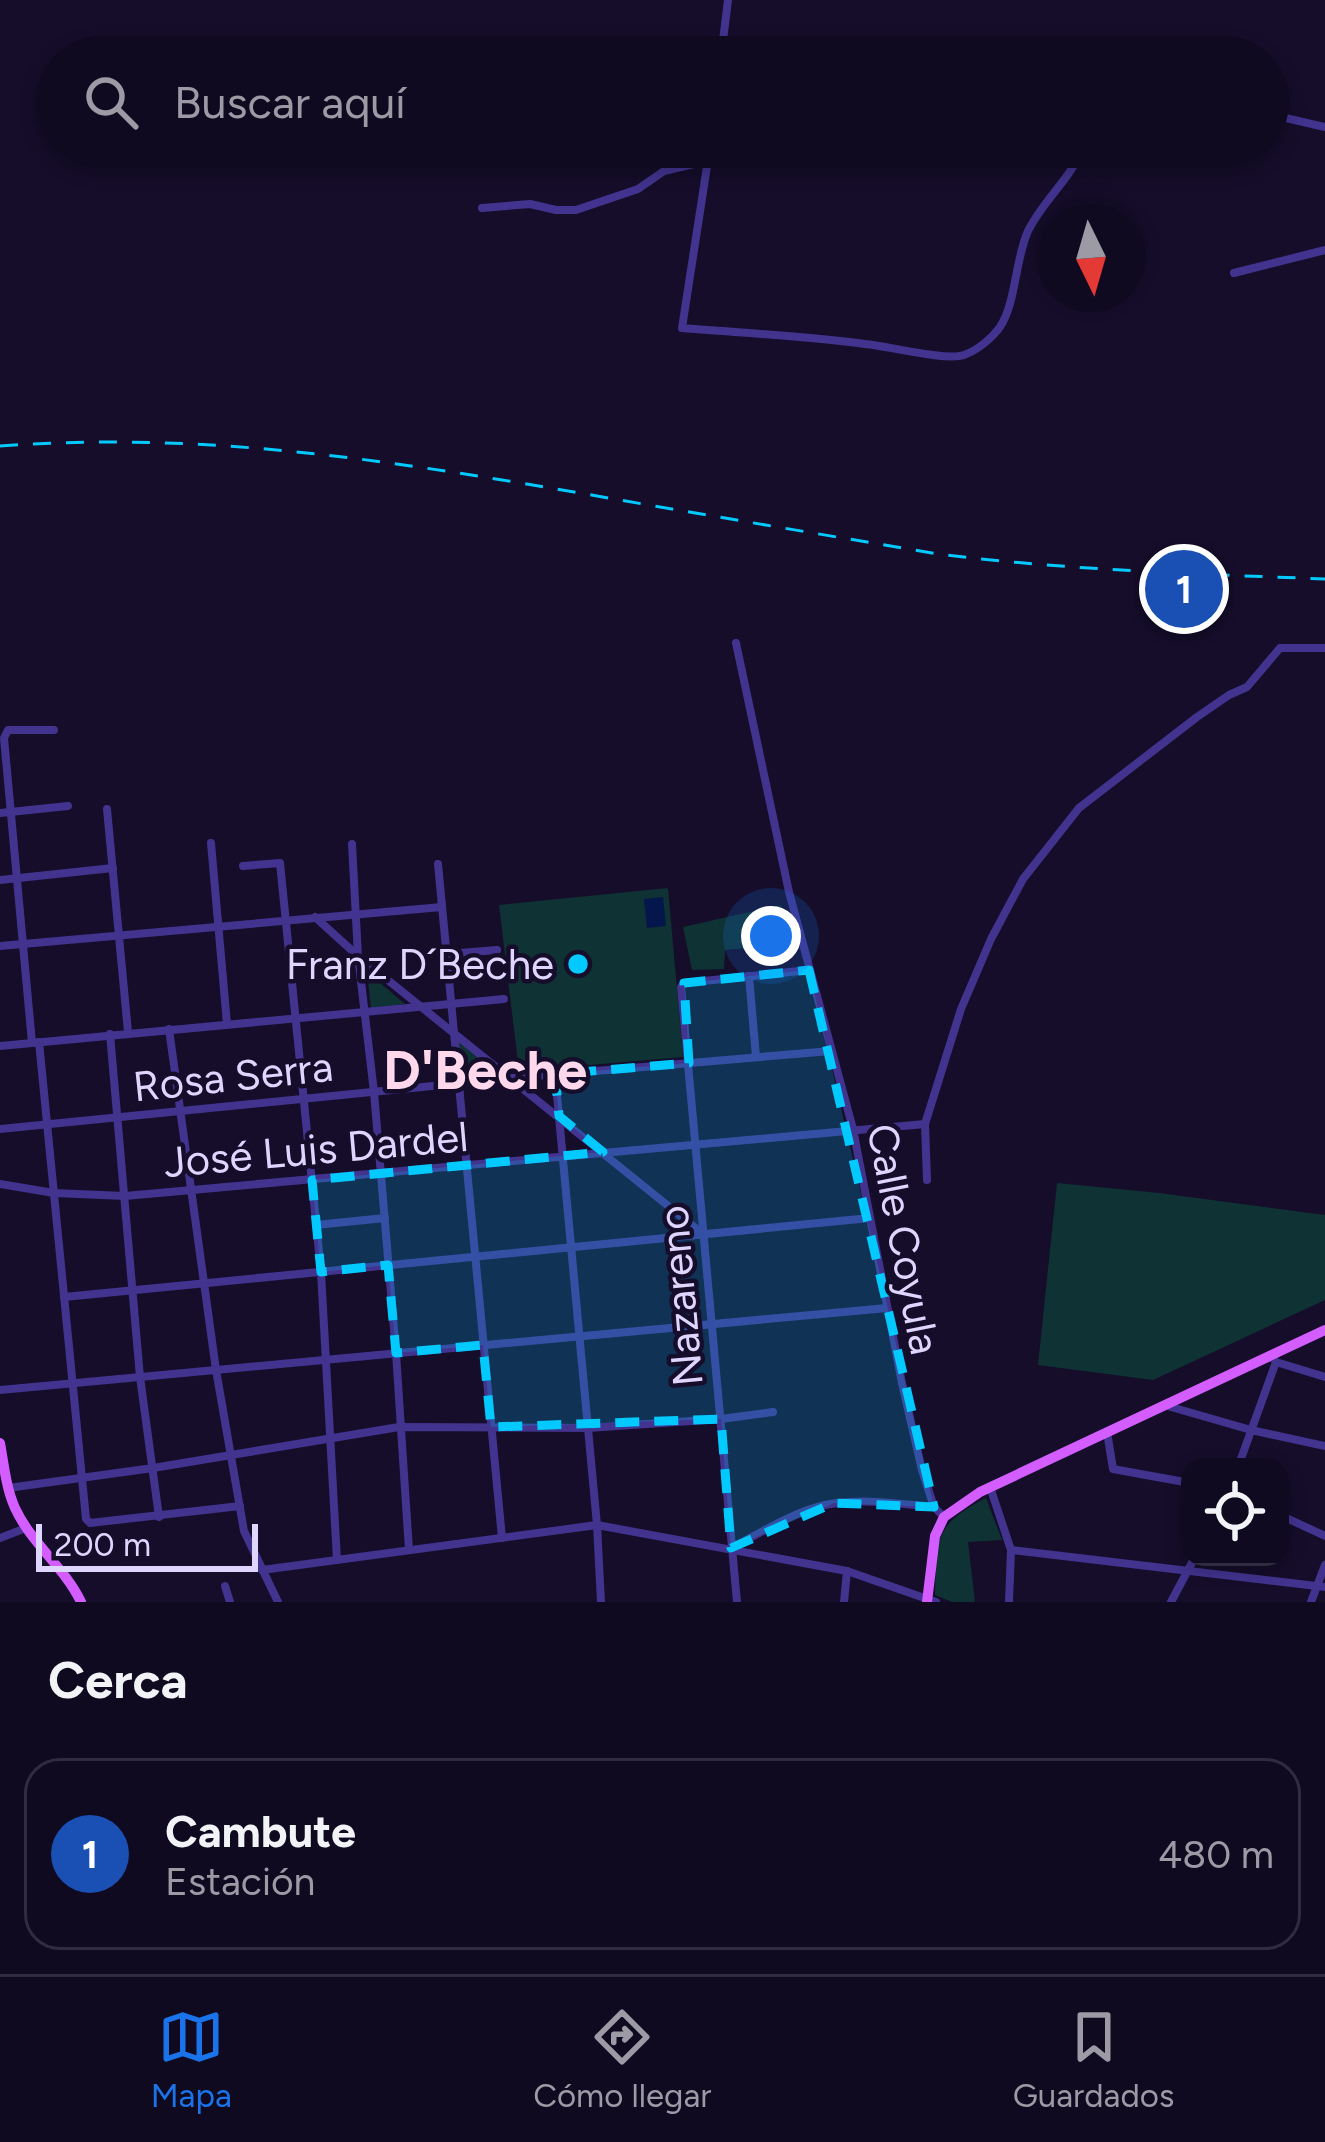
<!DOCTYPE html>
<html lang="es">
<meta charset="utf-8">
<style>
body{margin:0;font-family:Figtree,sans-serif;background:#1e182d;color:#f1f3f6}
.controls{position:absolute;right:36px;bottom:36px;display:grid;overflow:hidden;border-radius:24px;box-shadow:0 6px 18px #0003}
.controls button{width:108px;height:108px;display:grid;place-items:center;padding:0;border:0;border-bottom:3px solid #302b3e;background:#100a20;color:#f1f3f6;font:60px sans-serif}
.compass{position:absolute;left:1037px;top:204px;width:108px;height:108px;border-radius:50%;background:#100a20;box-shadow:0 6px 18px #0003;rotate:175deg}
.scale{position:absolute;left:36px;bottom:30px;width:222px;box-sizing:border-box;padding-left:12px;border:6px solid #dfd6ff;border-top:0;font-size:33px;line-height:42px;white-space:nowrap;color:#dfd6ff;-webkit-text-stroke:9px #150d2a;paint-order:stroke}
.you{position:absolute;left:771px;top:936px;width:42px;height:42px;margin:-30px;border:9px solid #fff;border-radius:50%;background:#1a73e8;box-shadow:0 0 0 18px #1a73e833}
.badge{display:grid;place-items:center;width:78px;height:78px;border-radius:50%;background:#1a73e8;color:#fff;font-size:39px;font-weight:700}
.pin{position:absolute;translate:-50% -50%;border:6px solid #fff;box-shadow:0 3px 12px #0006}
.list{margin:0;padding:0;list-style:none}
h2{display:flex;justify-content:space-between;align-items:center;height:156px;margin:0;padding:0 48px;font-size:51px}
h2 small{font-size:39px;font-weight:400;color:#9c9aa5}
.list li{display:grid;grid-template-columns:78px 1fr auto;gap:36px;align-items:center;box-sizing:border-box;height:192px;margin:0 24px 24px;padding:0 24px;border:3px solid #302b3e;border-radius:36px}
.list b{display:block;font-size:45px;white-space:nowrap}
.list p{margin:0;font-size:39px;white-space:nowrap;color:#9c9aa5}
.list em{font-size:39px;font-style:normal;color:#9c9aa5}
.icon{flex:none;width:66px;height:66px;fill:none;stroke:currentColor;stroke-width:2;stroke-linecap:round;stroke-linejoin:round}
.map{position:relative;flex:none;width:1325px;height:1602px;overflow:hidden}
.search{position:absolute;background:#100a20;box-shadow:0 6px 18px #0003;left:36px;right:36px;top:36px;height:132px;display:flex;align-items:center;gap:30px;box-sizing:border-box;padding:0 42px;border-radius:66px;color:#9c9aa5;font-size:45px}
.sheet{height:372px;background:#100a20}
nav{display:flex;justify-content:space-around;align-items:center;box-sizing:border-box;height:168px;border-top:3px solid #302b3e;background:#100a20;font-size:33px;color:#9c9aa5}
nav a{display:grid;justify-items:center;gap:6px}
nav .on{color:#1a73e8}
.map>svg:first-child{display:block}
.green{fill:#0f3234}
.water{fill:#04164b}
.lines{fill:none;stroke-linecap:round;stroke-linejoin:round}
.minor{stroke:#41338e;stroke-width:8}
.major{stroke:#d45dff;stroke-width:10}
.rail{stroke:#02caff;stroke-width:3;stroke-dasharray:18 15;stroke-linecap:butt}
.marked{fill:#02caff;fill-opacity:0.2;stroke:#02caff;stroke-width:9;stroke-dasharray:24 15;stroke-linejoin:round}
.poi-dot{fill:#02caff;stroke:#150d2a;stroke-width:4.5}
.labels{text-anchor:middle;stroke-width:9;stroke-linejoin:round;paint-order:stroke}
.poi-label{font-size:42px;fill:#dfd6ff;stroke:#150d2a;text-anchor:end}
.street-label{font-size:42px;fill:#dfd6ff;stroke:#150d2a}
.district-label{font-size:54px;font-weight:bold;fill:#ffd8ec;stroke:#150d2a}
</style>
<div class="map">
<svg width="1325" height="1602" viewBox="0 0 1325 1602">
<rect width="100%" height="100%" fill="#150d2a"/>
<g class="green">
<path d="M668 888 683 1057 519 1071 499 905Z"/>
<path d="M781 905 788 944 725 950 724 969 692 970 683 927Z"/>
<path d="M367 972 405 1004 371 1008Z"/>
<path d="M457 1040 506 1076 461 1081Z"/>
<path d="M1057 1183 1159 1193 1325 1215V1300L1153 1380 1038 1365Z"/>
<path d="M986 1498 1002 1540 968 1542 975 1602H952L935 1595C937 1540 933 1525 986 1498Z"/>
</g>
<path class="water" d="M663 897 666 926 647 928 644 899Z"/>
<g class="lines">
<g class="minor">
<path d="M721 57 728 0"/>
<path d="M1268 114 1325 127"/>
<path d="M710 147 682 328C743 333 805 336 865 344 888 346 945 361 964 355 978 350 992 338 1000 327 1016 303 1015 260 1028 231 1043 200 1071 179 1083 147"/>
<path d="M482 208 530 204 556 210H576L638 189 664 171 706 161"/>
<path d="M1234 273 1325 250"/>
<path d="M736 643 789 892 853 1129 902 1383 922 1470 934 1507 944 1517"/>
<path d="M107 809 128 1032"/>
<path d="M0 813 68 806"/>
<path d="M211 843 227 1024"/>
<path d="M352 844 358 956 374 1092 396 1353 409 1550"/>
<path d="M438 864 502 1538"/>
<path d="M243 866 280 863 321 1272 337 1560"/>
<path d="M0 880 113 868"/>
<path d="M315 917 358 956 703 1234"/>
<path d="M0 946 442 907"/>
<path d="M447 954 497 950"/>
<path d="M749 976 756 1057"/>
<path d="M169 1029 216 1370 244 1531 278 1602"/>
<path d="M110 1034 140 1377 159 1517"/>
<path d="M39 1042 86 1519 90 1523 240 1506"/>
<path d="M32 1043 4 738 8 730H54"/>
<path d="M0 1046 504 999"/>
<path d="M555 1074 597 1525 601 1602"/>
<path d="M0 1129 513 1078 831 1051"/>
<path d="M927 1180 925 1124 961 1009 991 939 1023 879 1079 808 1197 717 1229 695 1247 687 1280 648H1325"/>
<path d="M0 1184 54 1193 125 1196 925 1124"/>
<path d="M316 1225 385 1218"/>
<path d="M64 1297 870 1218"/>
<path d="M1276 1362 1325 1377"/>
<path d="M0 1390 887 1308"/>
<path d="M1164 1405 1251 1430 1325 1446"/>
<path d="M1107 1432 1113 1469 1190 1483"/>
<path d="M1238 1467 1276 1362 1271 1356"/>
<path d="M990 1487 1011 1550 1009 1602"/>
<path d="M8 1488 153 1468 399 1427 588 1428 721 1419 773 1412"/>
<path d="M1280 1515 1325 1536"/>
<path d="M0 1538 26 1528"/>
<path d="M731 1548C765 1531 800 1507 837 1503 869 1499 902 1504 934 1507"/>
<path d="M1011 1550 1325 1587"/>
<path d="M262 1570 597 1525 847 1571 936 1602"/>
<path d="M225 1586 230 1602"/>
<path d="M737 1602 681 987 684 983 809 970"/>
<path d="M844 1602 847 1571"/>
<path d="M1171 1602 1195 1557"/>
<path d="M1311 1602 1325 1565"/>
</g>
<g class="major">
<path d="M0 1443C4 1465 6 1488 15 1508 31 1543 65 1568 81 1602"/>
<path d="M927 1602 935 1536 944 1517 980 1492 1325 1330"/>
</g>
<path class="rail" d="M0 446C207 431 394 461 597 496 711 516 825 535 938 554 1067 570 1196 574 1325 579"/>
</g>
<path class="marked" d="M809 970 934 1507 834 1503 731 1548 721 1419 491 1427 483 1345 396 1353 388 1265 321 1272 312 1180 603 1152 559 1116 555 1074 689 1063 684 983Z"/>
<circle class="poi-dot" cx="578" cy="964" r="12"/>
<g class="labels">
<g class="poi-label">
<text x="554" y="979">Franz D´Beche</text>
</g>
<g class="street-label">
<text transform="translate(233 1076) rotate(-6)" y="15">Rosa Serra</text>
<text transform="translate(316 1149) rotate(-5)" y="15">José Luis Dardel</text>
<text transform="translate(904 1239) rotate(79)" y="15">Calle Coyula</text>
<text transform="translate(680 1296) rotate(-95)" y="15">Nazareno</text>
</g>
<g class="district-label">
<text x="485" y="1089">D'Beche</text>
</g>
</g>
</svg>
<div class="controls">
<button><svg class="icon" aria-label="locate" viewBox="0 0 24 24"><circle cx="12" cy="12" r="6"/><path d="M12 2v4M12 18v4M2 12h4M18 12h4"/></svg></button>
</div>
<svg class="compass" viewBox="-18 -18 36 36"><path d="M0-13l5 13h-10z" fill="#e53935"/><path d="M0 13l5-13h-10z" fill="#9c9aa5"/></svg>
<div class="scale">200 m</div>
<div class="you"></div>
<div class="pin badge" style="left:1184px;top:589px;background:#1a4fb4">1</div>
<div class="search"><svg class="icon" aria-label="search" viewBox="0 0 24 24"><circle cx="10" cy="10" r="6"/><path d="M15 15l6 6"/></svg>Buscar aquí</div>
</div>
<section class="sheet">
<h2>Cerca<small></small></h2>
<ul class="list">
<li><span class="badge" style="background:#1a4fb4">1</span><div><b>Cambute</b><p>Estación</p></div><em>480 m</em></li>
</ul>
</section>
<nav>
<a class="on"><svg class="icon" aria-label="map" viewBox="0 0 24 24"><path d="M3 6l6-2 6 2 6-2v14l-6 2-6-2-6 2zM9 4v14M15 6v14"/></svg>Mapa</a>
<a><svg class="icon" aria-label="directions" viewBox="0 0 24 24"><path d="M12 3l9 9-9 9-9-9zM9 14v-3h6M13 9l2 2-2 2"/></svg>Cómo llegar</a>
<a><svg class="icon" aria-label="saved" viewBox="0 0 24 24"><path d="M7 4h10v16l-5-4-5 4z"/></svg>Guardados</a>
</nav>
